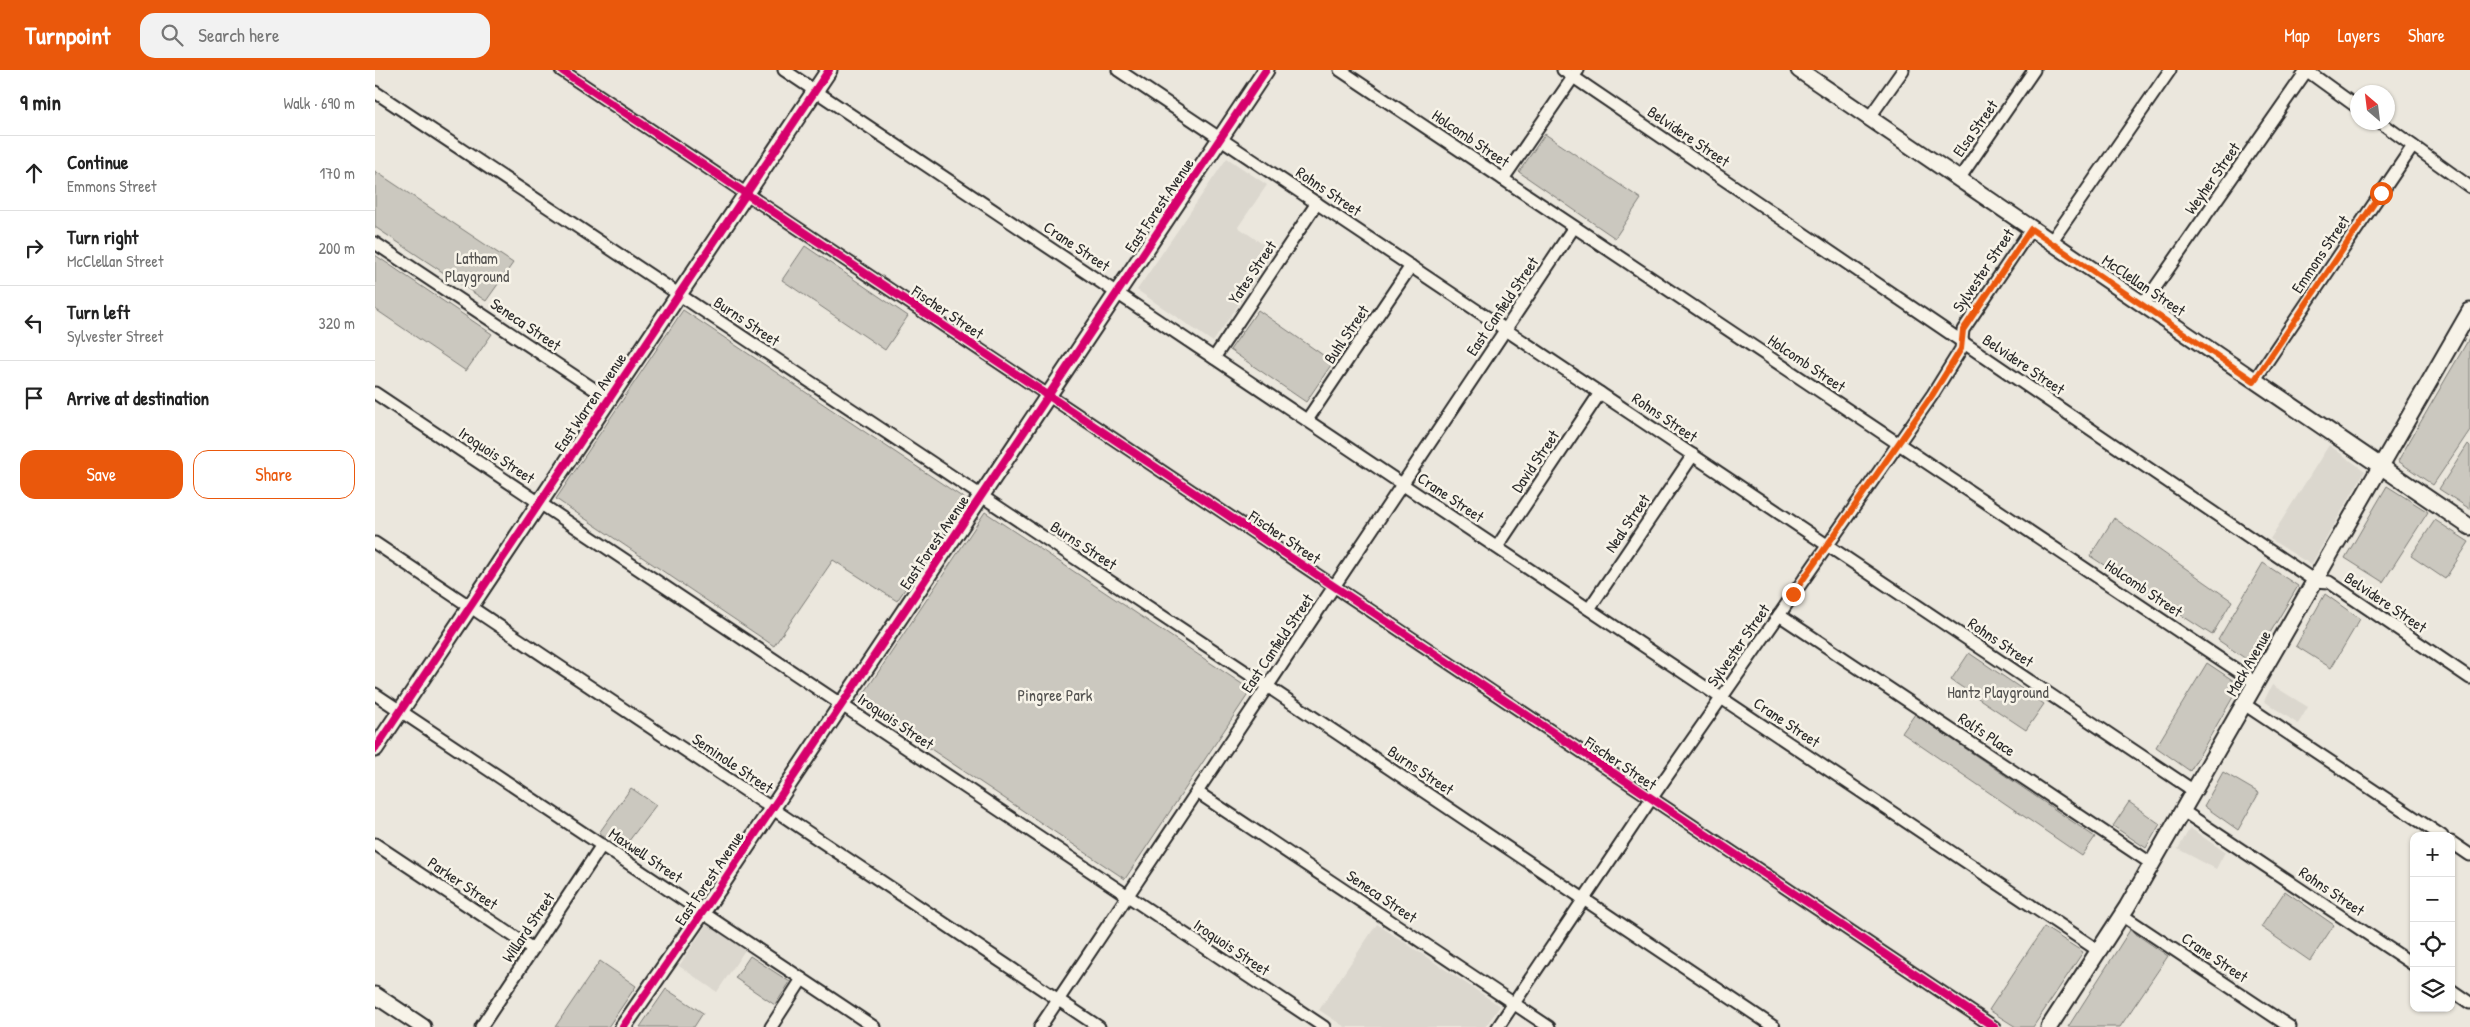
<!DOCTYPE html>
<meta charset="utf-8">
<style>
body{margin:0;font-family:"Patrick Hand",sans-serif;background:#f2f2f2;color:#222}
.controls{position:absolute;right:15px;bottom:15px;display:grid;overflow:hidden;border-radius:10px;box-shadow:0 1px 4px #0004}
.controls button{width:45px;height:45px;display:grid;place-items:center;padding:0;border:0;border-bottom:1px solid #e0e0e0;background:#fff;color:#222;font:25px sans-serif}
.compass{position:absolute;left:1975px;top:15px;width:45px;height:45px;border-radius:50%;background:#fff;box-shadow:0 1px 4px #0004;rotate:332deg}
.stop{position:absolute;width:15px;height:15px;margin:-11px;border:4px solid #ea580c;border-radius:50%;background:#fff}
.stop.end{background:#ea580c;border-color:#fff;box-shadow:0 1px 5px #0008}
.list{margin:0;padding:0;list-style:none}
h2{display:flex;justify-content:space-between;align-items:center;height:65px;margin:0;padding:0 20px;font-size:21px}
h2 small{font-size:16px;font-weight:400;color:#767676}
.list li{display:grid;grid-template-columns:32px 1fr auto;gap:15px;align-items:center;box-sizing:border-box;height:75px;padding:0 20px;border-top:1px solid #e0e0e0}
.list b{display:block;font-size:19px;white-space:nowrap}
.list p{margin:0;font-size:16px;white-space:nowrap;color:#767676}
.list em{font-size:16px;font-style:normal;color:#767676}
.actions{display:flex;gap:10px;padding:15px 20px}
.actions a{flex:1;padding:11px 0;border:1px solid #ea580c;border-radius:15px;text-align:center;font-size:18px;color:#ea580c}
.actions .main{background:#ea580c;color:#fff}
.icon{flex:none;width:28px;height:28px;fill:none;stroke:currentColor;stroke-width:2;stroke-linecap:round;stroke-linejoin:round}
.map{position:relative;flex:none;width:2095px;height:957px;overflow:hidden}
header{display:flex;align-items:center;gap:30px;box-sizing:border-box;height:70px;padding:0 25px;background:#ea580c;color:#fff}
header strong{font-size:24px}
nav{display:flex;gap:28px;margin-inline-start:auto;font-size:18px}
.search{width:350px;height:45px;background:#f2f2f2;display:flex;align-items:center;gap:12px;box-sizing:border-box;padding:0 18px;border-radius:15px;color:#767676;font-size:19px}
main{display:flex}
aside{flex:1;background:#fff}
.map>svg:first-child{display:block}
.built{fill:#dbd7ce}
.green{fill:#cbc8bf;stroke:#7b7a75}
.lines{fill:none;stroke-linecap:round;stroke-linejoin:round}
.street-casing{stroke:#2b2b2b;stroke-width:15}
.secondary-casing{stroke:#2b2b2b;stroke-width:19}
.street{stroke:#f7f3e8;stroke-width:11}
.secondary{stroke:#f7f3e8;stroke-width:15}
.cycleway-casing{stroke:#f7f3e8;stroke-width:11}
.cycleway{stroke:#d6006c;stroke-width:8}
.route{stroke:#ea580c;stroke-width:6}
.labels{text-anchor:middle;stroke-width:5;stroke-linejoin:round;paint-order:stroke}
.street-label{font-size:16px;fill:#2b2b2b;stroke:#f7f3e8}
.park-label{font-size:16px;fill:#535250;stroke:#f7f3e8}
</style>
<header>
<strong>Turnpoint</strong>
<div class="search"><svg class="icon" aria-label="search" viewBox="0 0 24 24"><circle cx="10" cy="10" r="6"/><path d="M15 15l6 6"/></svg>Search here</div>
<nav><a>Map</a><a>Layers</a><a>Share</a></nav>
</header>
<main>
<aside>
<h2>9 min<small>Walk · 690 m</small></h2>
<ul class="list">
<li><svg class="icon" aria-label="ahead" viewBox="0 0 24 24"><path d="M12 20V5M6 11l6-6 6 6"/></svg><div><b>Continue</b><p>Emmons Street</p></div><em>170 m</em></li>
<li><svg class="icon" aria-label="right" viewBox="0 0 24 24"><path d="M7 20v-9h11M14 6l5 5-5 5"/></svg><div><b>Turn right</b><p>McClellan Street</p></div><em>200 m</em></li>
<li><svg class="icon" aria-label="left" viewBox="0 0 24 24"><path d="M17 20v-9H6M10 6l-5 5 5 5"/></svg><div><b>Turn left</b><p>Sylvester Street</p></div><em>320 m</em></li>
<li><svg class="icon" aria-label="arrive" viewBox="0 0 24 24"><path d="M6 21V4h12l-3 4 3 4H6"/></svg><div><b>Arrive at destination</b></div></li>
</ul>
<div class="actions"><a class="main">Save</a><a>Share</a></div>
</aside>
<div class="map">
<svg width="2095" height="957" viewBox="0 0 2095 957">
<rect width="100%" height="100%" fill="#ebe7dd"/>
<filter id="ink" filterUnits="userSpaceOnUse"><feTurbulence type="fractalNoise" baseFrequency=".02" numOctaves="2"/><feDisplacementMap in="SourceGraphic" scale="10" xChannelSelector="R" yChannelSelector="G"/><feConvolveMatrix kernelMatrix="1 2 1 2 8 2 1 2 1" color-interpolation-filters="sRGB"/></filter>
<g filter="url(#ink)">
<g class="built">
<path d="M852 88 892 115 863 157 899 182 838 272 762 220Z"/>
<path d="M1954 375 1990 401 1936 495 1895 469Z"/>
<path d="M1897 615 1933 637 1923 654 1889 631Z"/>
<path d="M1815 758 1850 782 1841 799 1803 779Z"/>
<path d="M332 854 370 880 342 922 304 896Z"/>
<path d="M1002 854 1125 936 1110 957H970L944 940Z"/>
</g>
<g class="green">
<path d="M1170 64 1266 129 1240 168 1144 102Z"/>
<path d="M0 101 138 193 111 231 0 157Z"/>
<path d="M430 176 533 246 510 280 407 210Z"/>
<path d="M0 185 117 264 91 301 0 239Z"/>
<path d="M308 240 590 429 522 531 458 490 399 576 181 429Z"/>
<path d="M883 240 958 292 931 332 855 280Z"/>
<path d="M2095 267V360L2058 415 2023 391Z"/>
<path d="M2093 374 2095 376V439L2064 419Z"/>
<path d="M2012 416 2053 442 2008 512 1970 488Z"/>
<path d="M610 442 876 620 750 809 484 631Z"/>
<path d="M1739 448 1857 531 1837 565 1715 486Z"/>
<path d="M2060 450 2094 472 2070 509 2036 486Z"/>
<path d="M1888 493 1923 516 1877 593 1843 570Z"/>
<path d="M1950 524 1985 549 1956 598 1921 576Z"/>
<path d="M1594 583 1669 634 1651 660 1576 610Z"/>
<path d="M1832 593 1865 615 1815 701 1781 677Z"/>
<path d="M1540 644 1720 767 1707 786 1527 663Z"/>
<path d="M1848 702 1884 723 1863 760 1829 736Z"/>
<path d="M256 718 281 735 247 780 224 763Z"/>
<path d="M1754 732 1785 754 1771 778 1738 756Z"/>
<path d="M1910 821 1959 855 1935 891 1886 857Z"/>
<path d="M1669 857 1708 882 1658 957H1641L1614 940Z"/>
<path d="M1755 860 1793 886 1745 957H1693Z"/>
<path d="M375 886 415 912 400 935 360 908Z"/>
<path d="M225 891 261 916 233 957H180Z"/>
<path d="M291 919 328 943 319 957H265Z"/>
</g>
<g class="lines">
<defs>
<g id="street">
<path d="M186 0 1619 957"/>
<path d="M409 0 1724 881"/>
<path d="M743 0 1819 721"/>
<path d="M965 0 1881 613"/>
<path d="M1188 0 1886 475 1940 511 1954 512 2095 608"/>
<path d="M1931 0 1982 37"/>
<path d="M0 22 883 610 1399 957"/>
<path d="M1494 48 1528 0"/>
<path d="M2005 52 2095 117"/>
<path d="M1128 109 1203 0"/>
<path d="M1584 109 1659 0"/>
<path d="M1676 172 1795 0"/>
<path d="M0 173 234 329"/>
<path d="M1768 235 1932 0"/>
<path d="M839 288 942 133"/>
<path d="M1879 311 2038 76"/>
<path d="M0 323 949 957"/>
<path d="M932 350 1036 196"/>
<path d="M0 473 724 957"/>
<path d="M1122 477 1225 323"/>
<path d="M1214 539 1318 385"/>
<path d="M1404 545 1777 794"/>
<path d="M0 624 499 957"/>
<path d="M1869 634 2067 766"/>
<path d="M822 722 1174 957"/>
<path d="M1808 741 2039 895"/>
<path d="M2076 772 2095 785"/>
<path d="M0 774 158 879"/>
<path d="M1747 845 1915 957"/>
<path d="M2076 920 2095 933"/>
<path d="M106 957 227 775"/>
<path d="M396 957 427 909"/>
<path d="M665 957 1199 157"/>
<path d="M1123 957 1276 729 1558 324 1586 279 1588 260 1656 159"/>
</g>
<g id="secondary">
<path d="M1424 0 2095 457"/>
<path d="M0 679 454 0"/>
<path d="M0 925 48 957"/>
<path d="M248 957 344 818 891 0"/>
<path d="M1674 957 1752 837 2095 241"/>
</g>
</defs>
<use href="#street" class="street-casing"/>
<use href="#secondary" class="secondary-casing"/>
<use href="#street" class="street"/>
<use href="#secondary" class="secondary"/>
<defs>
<g id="cycleway">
<path d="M186 0 1619 957"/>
<path d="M0 679 454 0"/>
<path d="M248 957 344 818 891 0"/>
</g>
</defs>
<use href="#cycleway" class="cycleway-casing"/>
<use href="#cycleway" class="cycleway"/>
</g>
</g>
<g class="lines" filter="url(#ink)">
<path class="route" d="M1418 524 1558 324 1586 279 1588 260 1656 159 1879 311 2006 123"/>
</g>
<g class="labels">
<g class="street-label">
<text transform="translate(1600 58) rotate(-55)" y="6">Elsa Street</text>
<text transform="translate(1314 66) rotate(34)" y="6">Belvidere Street</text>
<text transform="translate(1096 68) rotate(34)" y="6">Holcomb Street</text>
<text transform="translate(1837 108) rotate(-55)" y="6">Weyher Street</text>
<text transform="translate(954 121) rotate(34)" y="6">Rohns Street</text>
<text transform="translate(784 135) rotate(-56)" y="6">East Forest Avenue</text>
<text transform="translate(702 176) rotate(34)" y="6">Crane Street</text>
<text transform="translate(1945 184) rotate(-56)" y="6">Emmons Street</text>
<text transform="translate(1608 200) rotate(-56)" y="6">Sylvester Street</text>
<text transform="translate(877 202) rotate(-56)" y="6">Yates Street</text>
<text transform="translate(1769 215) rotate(34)" y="6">McClellan Street</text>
<text transform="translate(1127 236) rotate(-56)" y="6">East Canfield Street</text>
<text transform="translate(573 242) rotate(34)" y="6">Fischer Street</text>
<text transform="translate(372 251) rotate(34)" y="6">Burns Street</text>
<text transform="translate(151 254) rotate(34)" y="6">Seneca Street</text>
<text transform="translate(971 264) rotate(-56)" y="6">Buhl Street</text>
<text transform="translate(1432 293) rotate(34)" y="6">Holcomb Street</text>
<text transform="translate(1649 294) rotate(34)" y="6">Belvidere Street</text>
<text transform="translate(215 332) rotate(-56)" y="6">East Warren Avenue</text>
<text transform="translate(1290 347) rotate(34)" y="6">Rohns Street</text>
<text transform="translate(122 385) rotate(34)" y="6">Iroquois Street</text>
<text transform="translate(1160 391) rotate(-56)" y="6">David Street</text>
<text transform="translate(1076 427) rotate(34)" y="6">Crane Street</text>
<text transform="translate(1252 453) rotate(-56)" y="6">Neal Street</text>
<text transform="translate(910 467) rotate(34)" y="6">Fischer Street</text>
<text transform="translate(559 472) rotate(-56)" y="6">East Forest Avenue</text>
<text transform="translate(709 475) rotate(33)" y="6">Burns Street</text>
<text transform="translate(1769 518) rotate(34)" y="6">Holcomb Street</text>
<text transform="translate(2011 532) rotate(34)" y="6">Belvidere Street</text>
<text transform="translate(1626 572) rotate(34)" y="6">Rohns Street</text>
<text transform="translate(902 573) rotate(-56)" y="6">East Canfield Street</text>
<text transform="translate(1363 575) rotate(-55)" y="6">Sylvester Street</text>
<text transform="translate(1873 593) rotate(-60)" y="6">Mack Avenue</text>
<text transform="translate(521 651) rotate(34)" y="6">Iroquois Street</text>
<text transform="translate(1412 652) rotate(34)" y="6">Crane Street</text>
<text transform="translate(1612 664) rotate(34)" y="6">Rolfs Place</text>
<text transform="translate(358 693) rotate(34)" y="6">Seminole Street</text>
<text transform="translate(1246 693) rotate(34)" y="6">Fischer Street</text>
<text transform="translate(1046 700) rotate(34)" y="6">Burns Street</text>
<text transform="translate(271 785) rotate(34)" y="6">Maxwell Street</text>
<text transform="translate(334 808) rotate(-56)" y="6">East Forest Avenue</text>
<text transform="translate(88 813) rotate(34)" y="6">Parker Street</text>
<text transform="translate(1957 821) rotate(34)" y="6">Rohns Street</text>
<text transform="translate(1007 826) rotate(34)" y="6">Seneca Street</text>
<text transform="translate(153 857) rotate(-56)" y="6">Willard Street</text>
<text transform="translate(857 877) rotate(34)" y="6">Iroquois Street</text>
<text transform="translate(1840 887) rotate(34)" y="6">Crane Street</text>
</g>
<g class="park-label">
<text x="102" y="194">Latham<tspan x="102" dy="18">Playground</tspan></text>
<text x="1623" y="628">Hantz Playground</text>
<text x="680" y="631">Pingree Park</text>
</g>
</g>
</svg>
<div class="controls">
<button>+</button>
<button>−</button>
<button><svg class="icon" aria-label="locate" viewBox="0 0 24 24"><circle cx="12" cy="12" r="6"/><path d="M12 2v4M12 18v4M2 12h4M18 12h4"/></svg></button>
<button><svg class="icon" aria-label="layers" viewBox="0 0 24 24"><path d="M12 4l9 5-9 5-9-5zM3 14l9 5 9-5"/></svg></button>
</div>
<svg class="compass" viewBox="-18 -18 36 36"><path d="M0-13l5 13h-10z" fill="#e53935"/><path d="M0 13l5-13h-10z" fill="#767676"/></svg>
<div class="stop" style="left:2006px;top:123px"></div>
<div class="stop end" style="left:1418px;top:524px"></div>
</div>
</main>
